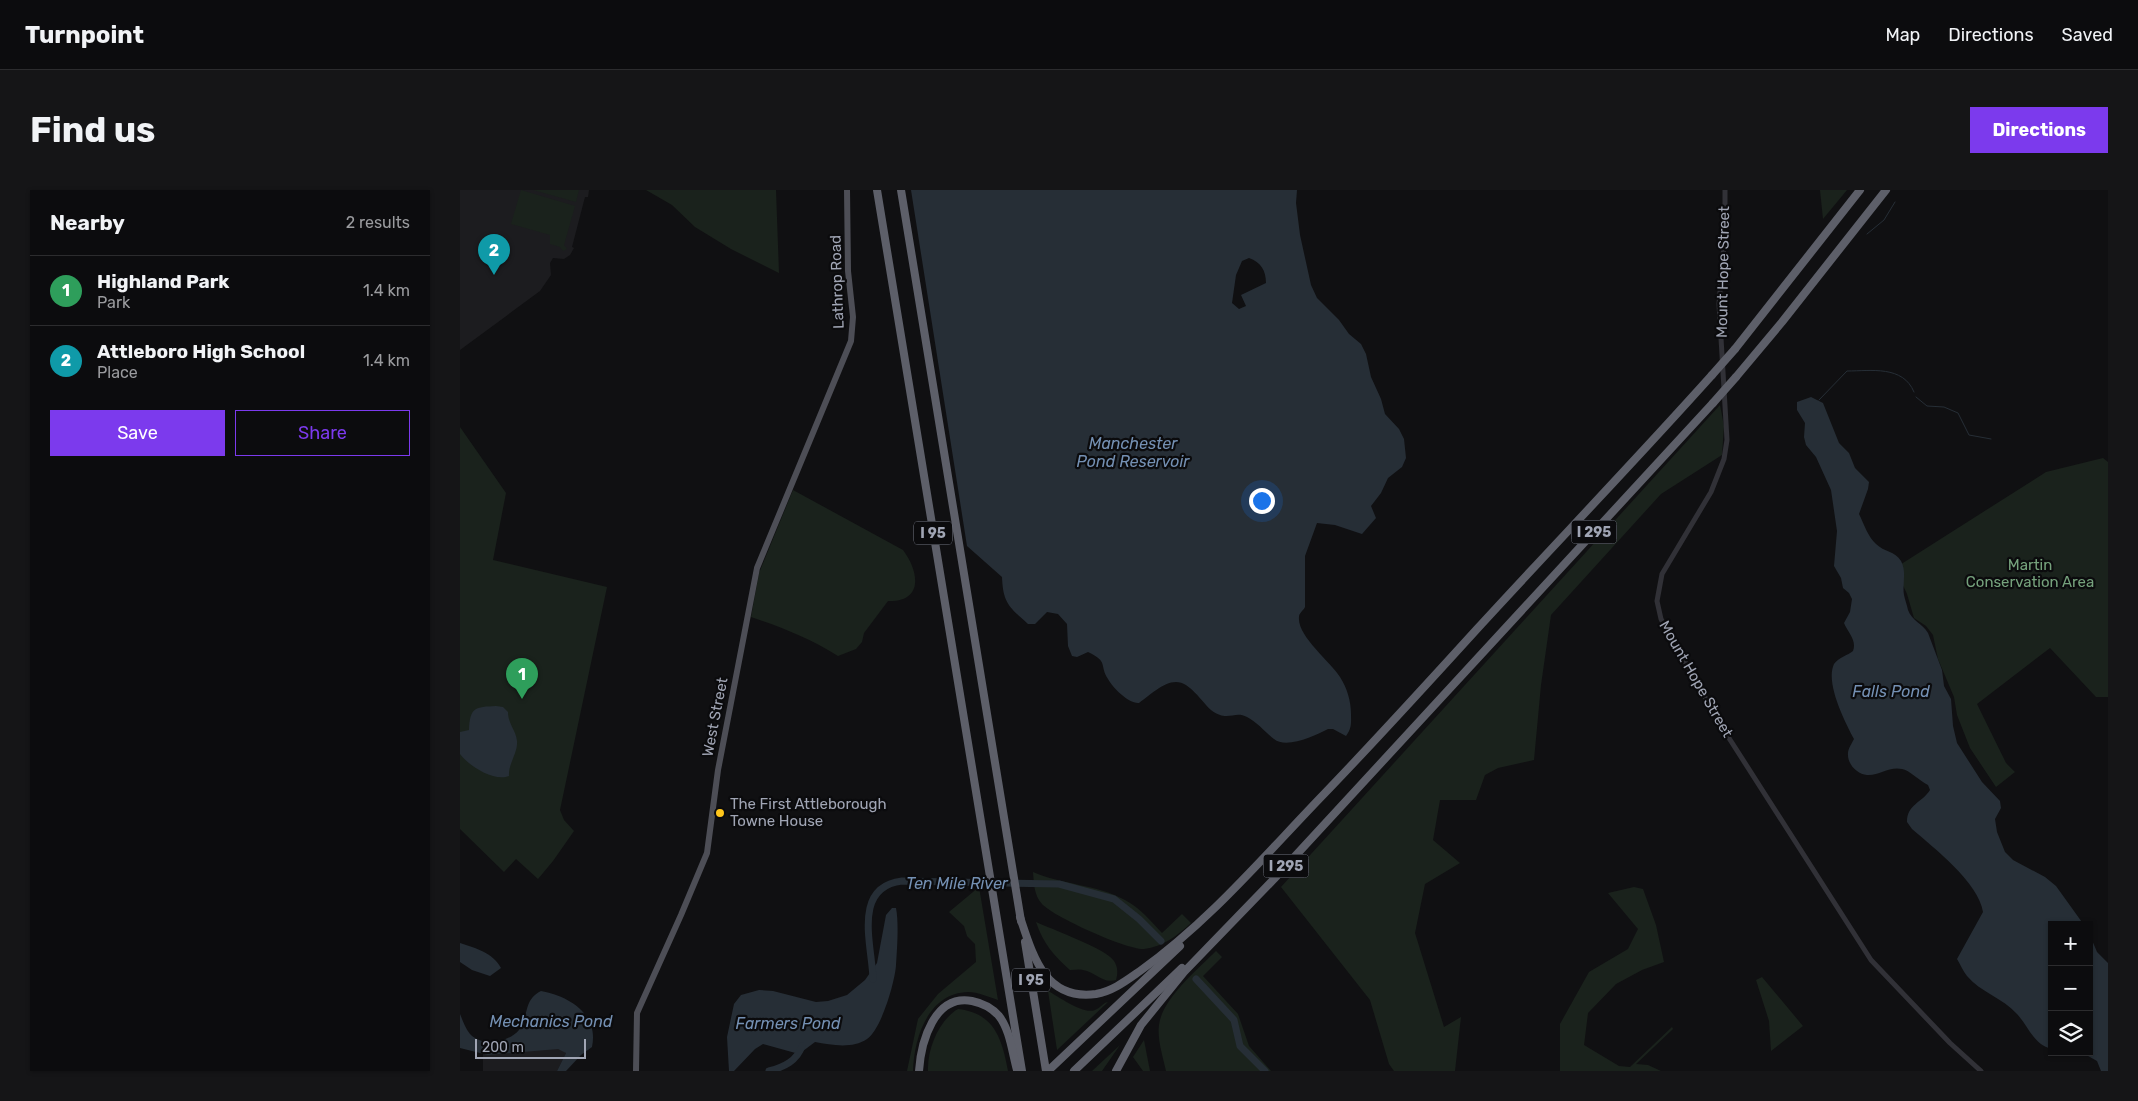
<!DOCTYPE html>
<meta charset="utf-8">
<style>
body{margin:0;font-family:Rubik,sans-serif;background:#151517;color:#f1f3f6}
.controls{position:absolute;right:15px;bottom:15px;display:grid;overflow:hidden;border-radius:0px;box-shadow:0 1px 4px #0004}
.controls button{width:45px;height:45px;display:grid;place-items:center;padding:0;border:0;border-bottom:1px solid #2c2c2e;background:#0c0c0e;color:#f1f3f6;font:25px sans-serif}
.scale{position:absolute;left:15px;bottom:12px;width:111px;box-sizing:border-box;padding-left:5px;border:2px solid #a0a5b4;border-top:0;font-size:14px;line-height:18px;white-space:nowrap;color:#a0a5b4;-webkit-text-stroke:4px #0b0b0d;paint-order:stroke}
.you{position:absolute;left:801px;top:310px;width:18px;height:18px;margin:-12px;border:4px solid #fff;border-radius:50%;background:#1a73e8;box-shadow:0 0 0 8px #1a73e833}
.badge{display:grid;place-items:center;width:32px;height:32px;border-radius:50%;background:#7c3aed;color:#fff;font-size:16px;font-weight:700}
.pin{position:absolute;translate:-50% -41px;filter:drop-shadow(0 1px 2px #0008)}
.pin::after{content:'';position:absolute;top:26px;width:18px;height:15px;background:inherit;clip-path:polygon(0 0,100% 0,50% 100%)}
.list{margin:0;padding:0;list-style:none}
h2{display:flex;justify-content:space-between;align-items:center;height:65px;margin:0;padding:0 20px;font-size:21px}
h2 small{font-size:16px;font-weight:400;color:#9a9b9e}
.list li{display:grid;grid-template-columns:32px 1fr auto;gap:15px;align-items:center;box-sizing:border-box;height:70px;padding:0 20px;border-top:1px solid #2c2c2e}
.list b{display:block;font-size:19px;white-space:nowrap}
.list p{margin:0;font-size:16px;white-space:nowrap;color:#9a9b9e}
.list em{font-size:16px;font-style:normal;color:#9a9b9e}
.actions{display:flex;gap:10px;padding:15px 20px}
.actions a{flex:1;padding:11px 0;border:1px solid #7c3aed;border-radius:0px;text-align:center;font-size:18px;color:#7c3aed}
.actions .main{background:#7c3aed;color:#fff}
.icon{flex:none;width:28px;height:28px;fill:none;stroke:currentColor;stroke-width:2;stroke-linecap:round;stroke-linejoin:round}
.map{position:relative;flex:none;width:1648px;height:881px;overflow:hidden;border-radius:0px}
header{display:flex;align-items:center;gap:30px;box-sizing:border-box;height:70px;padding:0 25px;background:#0c0c0e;border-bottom:1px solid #2c2c2e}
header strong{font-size:24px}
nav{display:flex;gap:28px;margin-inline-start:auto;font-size:18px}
.intro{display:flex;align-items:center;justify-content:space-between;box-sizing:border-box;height:120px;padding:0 30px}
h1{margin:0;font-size:35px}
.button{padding:12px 22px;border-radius:0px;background:#7c3aed;color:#fff;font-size:18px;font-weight:700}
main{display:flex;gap:30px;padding:0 30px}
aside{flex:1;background:#0c0c0e;border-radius:0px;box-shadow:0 1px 4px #0004}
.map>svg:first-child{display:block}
.built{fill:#1c1c1f}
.green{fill:#1a221c}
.water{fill:#262e36;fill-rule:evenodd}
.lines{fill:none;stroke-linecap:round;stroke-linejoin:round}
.stream{stroke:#262e36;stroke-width:1}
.river{stroke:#262e36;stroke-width:7}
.minor{stroke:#313137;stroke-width:5}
.major{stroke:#4d4e56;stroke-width:6}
.highway{stroke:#5d5f69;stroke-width:8}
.highway-bridge{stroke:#5d5f69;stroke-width:8}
.poi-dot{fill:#ffc61b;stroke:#0b0b0d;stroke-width:2}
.labels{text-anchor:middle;stroke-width:4.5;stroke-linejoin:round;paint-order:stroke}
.shield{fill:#0b0b0d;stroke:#737782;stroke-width:1}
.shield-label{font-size:14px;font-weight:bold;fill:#a0a5b4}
.street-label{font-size:15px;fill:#a0a5b4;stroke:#0b0b0d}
.park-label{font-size:15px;fill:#75a17c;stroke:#0b0b0d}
.poi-label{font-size:15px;fill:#a0a5b4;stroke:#0b0b0d;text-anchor:start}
.water-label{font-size:16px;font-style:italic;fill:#7490b3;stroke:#0b0b0d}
</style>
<header>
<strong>Turnpoint</strong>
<nav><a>Map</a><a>Directions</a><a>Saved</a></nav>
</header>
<div class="intro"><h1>Find us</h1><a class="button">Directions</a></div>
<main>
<aside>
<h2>Nearby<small>2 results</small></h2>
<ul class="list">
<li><span class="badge" style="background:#2e9e5b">1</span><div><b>Highland Park</b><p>Park</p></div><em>1.4 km</em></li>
<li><span class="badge" style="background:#0f9aa8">2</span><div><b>Attleboro High School</b><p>Place</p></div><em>1.4 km</em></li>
</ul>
<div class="actions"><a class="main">Save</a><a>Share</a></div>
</aside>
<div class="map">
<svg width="1648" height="881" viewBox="0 0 1648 881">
<rect width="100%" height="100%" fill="#101012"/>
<g class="built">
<path d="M0 0H129L128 7H125L112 57 114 58 110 65 104 69 93 68 90 73 91 85 80 101 0 160Z"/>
<path d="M92 858 104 860 106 863 97 881H23V864Z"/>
</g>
<g class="green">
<path d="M61 0 115 16 104 55 107 59 103 61 100 57 90 54V45L51 34Z"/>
<path d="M73 0H119L116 12Z"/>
<path d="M186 0H316L319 83 271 59 235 37 212 15Z"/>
<path d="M1360 0H1387L1363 29Z"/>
<path d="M1260 215 1264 236 1262 265 1201 304 1091 425 1081 495 1074 570 1038 578 1025 585 1016 610H980L973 650 1000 673 965 694 955 743 984 837 1001 827 995 881H934L929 874 910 810 821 697Z"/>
<path d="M0 237 46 303 33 370 147 397 100 620 104 630 114 641 93 671 78 689 56 669 44 682 0 639Z"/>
<path d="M1643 268 1648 272V507H1636L1590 458 1517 514 1546 573 1555 582 1536 597 1510 558 1497 525 1494 507 1478 469 1473 445 1466 436 1454 428 1447 404 1435 378 1586 282Z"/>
<path d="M333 300 443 360C459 381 464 412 428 411L404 443 402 452 396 459 378 466C349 448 323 438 291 427L299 383Z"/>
<path d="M573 682C602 695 636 694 665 710 680 718 691 731 702 743L722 724 731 733C718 745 703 757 684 759 667 760 594 727 582 714 574 705 574 694 573 682Z"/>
<path d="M519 697 538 810C529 807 518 802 508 802 468 803 454 848 453 881H447L458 829 478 804 516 772 515 754 507 746 504 736 489 722Z"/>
<path d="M1174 697 1183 699 1196 735 1204 772 1182 780 1156 794 1128 823 1124 855 1159 876 1170 877 1212 837 1213 839 1176 874 1188 875 1201 881H1100V834L1129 782 1168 759 1178 739 1148 703Z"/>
<path d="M576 732C591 739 647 759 654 771 658 777 658 784 656 790 642 794 636 782 623 780 619 779 614 780 610 780 594 766 583 753 576 732Z"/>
<path d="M756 761 762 767 743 786 778 824 789 856 811 881H706C703 867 697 849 699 835 702 809 738 779 756 761Z"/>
<path d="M1302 787 1343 836 1311 861 1309 831 1296 790Z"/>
<path d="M588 801C599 807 624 825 635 820 641 818 642 813 648 812L597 860Z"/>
<path d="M498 819C535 823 542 850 548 881H468C467 859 479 830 498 819Z"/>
<path d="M684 850 690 881H683L673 867Z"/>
<path d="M660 855 642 881H632Z"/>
</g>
<g class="water">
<path d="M451 0H837L836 13 840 45 851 95 857 108 879 130 889 144 901 154 906 164 911 187 921 209 925 224 939 239 944 249 946 268 942 277 928 288 921 303 911 316 916 328 902 344 875 335 857 333 845 366V417C843 421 839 423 839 427 837 446 870 471 880 487 887 498 891 511 891 524 891 533 892 538 886 546L873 539H868C855 546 826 559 814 549 805 542 797 532 787 527 774 520 768 533 751 520 741 511 730 492 716 492 703 492 689 506 679 513 669 514 653 498 648 489 639 475 649 472 628 462L617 467 612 466 608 456 607 434 598 424 587 422 575 434H568C549 417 543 413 542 387L507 356ZM789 68C801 72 806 81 806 93L781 105 786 116 779 119 772 113 776 85 782 71Z"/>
<path d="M1351 207 1363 213 1379 253 1389 263 1395 278 1409 292 1408 299 1399 324C1404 334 1408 347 1416 354 1424 362 1435 361 1441 371 1447 382 1442 394 1444 405 1445 410 1447 415 1448 420 1452 431 1462 433 1468 443L1482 480 1484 496 1491 509 1493 536 1497 553 1522 592 1540 611 1541 618 1535 629 1537 642 1545 662 1553 670 1585 687 1596 696 1624 735H1592V859C1573 854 1569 837 1557 824 1543 808 1520 802 1507 786 1503 781 1500 774 1497 769L1523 722C1519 693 1474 658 1452 639L1447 632C1447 614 1462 613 1470 600L1468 595C1460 591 1449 580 1442 579 1429 576 1419 586 1407 585 1397 584 1387 574 1388 563 1388 559 1392 553 1394 549 1385 532 1365 493 1374 474 1378 468 1388 465 1393 461 1397 450 1388 443 1384 433L1390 422 1392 409 1389 403 1383 398 1381 388 1374 376 1377 341 1371 300 1356 267 1346 255 1344 247 1345 233 1337 220V212Z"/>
<path d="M36 516 43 517 48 522C48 534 56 540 57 551 58 563 48 574 49 586 34 592 9 576 0 564V542L9 540C10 517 15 517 36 516Z"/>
<path d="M432 718H436C439 733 437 760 436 775 435 792 421 840 407 849 392 859 372 855 355 852L339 864 303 854 295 859 274 881H269L267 847 274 814 281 805 299 800 313 801 356 812 368 811 387 805 405 790 417 773 426 725Z"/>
<path d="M1629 743 1637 762 1648 773V881H1641L1637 871 1621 862H1629Z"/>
<path d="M0 753C16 758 33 763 41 778L30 786 12 780 0 772Z"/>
<path d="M81 801C109 806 139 824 132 857L121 865 106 881H97L106 863 98 859 28 865 0 858V824C3 831 5 838 10 844 22 857 48 853 59 840 70 826 62 811 81 801Z"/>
</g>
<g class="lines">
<g class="stream">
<path d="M1407 44 1424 30 1435 12"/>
<path d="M1456 207 1467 216 1484 217 1498 223 1509 245 1531 249"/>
<path d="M1359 210 1387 181C1411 181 1443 175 1454 202"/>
</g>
<g class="river">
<path d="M413 789C412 755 392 697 442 691L599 694 654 709 679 729 701 751"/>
<path d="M736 789 774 830 780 856 805 881"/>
<path d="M309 881C324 877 337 871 342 856"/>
</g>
<path class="minor" d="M1265 0V42L1259 114 1267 250 1264 269 1251 302 1202 384 1197 411 1201 429 1260 534 1411 770 1490 853 1521 881"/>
<path class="major" d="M176 881 177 823 221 725 247 663 258 580 297 378 391 151 393 127 388 81 387 0"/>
<g class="highway">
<path d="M417 0 562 881"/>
<path d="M441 0 561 731"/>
<path d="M1275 159 1400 0"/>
<path d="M1276 187 1322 132 1426 0"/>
<path d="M560 727C573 766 585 811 636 804 653 801 667 790 680 781 750 731 805 665 864 604 916 550 967 494 1017 439 1095 354 1175 271 1252 185"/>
<path d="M565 752 586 881"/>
<path d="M459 881C461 852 474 804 512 811 522 813 532 818 539 826 550 840 552 862 557 880"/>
<path d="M588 881 720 756"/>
<path d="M614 881 722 778"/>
<path d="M656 881 681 835 724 782 814 689 1253 213"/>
</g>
<g class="highway-bridge">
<path d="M1252 185 1275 159"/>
<path d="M1253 213 1276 187"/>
</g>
</g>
<circle class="poi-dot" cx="260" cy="623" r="5"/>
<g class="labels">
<g class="shield">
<rect x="1111.5" y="330.5" width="45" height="23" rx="4"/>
<rect x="454" y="331.5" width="38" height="23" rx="4"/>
<rect x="803.5" y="664.5" width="45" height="23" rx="4"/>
<rect x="552" y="778.5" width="38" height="23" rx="4"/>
</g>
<g class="shield-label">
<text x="1134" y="347">I 295</text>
<text x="473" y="348">I 95</text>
<text x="826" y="681">I 295</text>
<text x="571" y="795">I 95</text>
</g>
<g class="street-label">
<text transform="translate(1263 82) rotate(-89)" y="5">Mount Hope Street</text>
<text transform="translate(377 92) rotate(-92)" y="5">Lathrop Road</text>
<text transform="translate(1236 489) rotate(60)" y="5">Mount Hope Street</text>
<text transform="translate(255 527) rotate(-79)" y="5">West Street</text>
</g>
<g class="park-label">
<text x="1570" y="380">Martin<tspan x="1570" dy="17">Conservation Area</tspan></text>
</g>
<g class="poi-label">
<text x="270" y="619">The First Attleborough<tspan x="270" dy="17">Towne House</tspan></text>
</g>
<g class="water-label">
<text x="673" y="259">Manchester<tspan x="673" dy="18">Pond Reservoir</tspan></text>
<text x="1431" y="507">Falls Pond</text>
<text x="497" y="699">Ten Mile River</text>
<text x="91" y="837">Mechanics Pond</text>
<text x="328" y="839">Farmers Pond</text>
</g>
</g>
</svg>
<div class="controls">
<button>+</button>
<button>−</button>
<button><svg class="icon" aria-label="layers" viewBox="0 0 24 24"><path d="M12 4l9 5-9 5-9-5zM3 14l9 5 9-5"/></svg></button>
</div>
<div class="scale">200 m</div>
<div class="you"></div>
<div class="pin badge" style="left:62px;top:509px;background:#2e9e5b">1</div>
<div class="pin badge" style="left:34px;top:85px;background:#0f9aa8">2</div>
</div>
</main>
